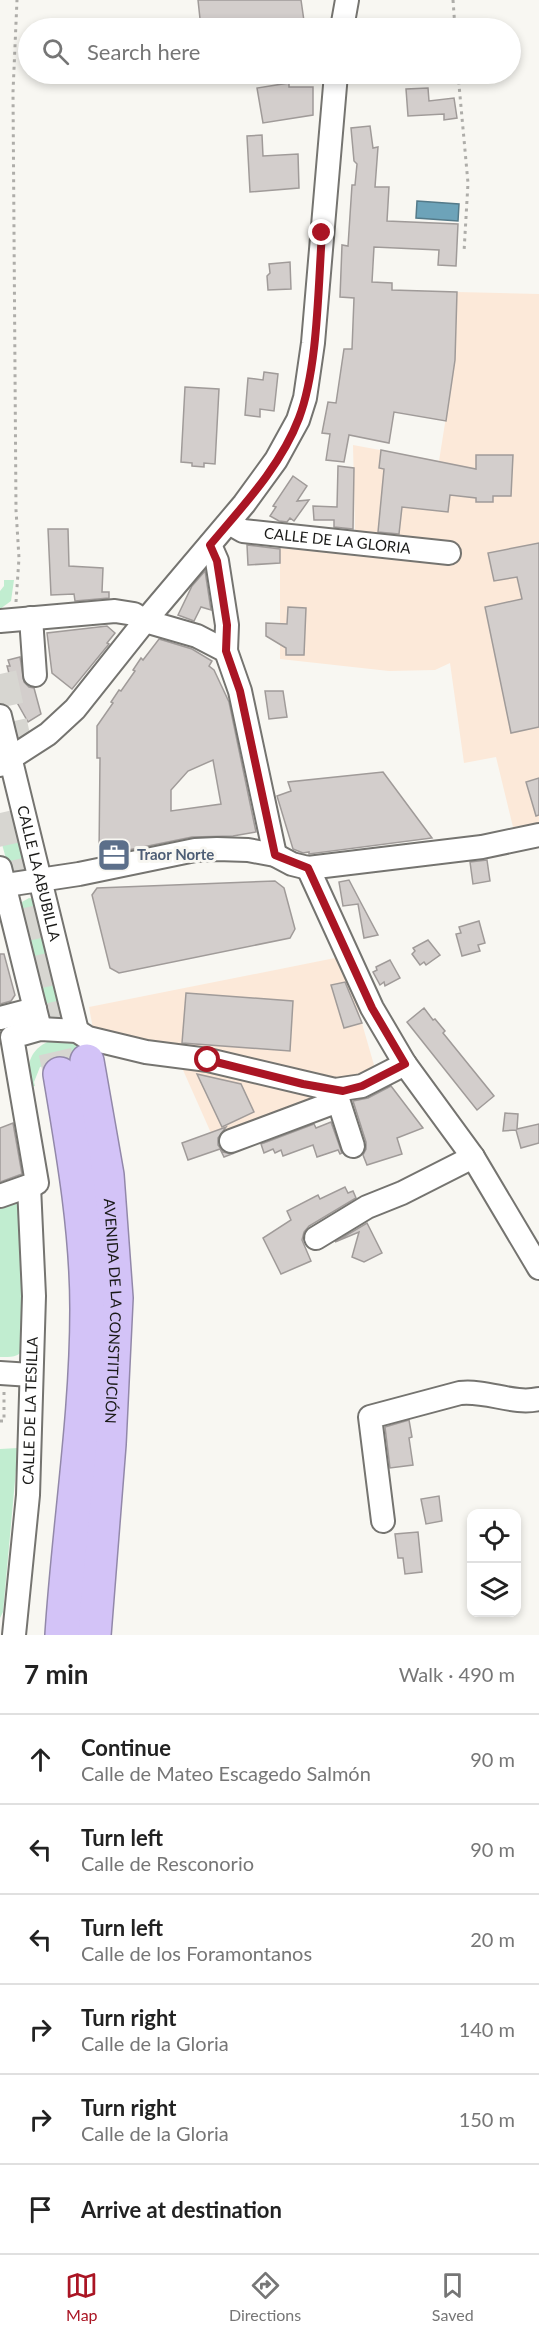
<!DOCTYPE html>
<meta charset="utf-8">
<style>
body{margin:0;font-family:Lato,sans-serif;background:#f6f6f6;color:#222}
.controls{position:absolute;right:18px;bottom:18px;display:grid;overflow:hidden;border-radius:12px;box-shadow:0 3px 9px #0003}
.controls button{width:54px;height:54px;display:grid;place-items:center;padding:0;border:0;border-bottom:2px solid #e0e0e0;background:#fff;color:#222;font:30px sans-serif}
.stop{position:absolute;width:18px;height:18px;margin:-14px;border:4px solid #aa1524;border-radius:50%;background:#fff}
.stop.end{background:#aa1524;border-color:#fff;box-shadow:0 2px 6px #0008}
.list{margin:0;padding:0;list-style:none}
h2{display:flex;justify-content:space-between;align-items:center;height:78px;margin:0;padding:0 24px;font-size:26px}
h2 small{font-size:20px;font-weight:400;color:#767676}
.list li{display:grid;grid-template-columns:39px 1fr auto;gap:18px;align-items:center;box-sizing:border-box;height:90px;padding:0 24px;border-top:2px solid #e0e0e0}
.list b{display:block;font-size:22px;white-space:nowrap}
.list p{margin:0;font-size:20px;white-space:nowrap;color:#767676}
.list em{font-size:20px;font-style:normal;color:#767676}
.icon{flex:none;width:33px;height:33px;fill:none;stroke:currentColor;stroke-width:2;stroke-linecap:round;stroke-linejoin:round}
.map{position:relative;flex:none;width:539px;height:1635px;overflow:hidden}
.search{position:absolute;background:#fff;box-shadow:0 3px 9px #0003;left:18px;right:18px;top:18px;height:66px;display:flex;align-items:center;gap:15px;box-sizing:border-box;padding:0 21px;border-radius:33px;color:#767676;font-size:22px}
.sheet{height:618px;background:#fff}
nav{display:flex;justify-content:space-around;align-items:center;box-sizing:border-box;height:84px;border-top:2px solid #e0e0e0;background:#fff;font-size:16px;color:#767676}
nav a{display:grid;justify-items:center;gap:3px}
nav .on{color:#aa1524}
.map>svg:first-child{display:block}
.industrial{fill:#fce9d9}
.green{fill:#c1edd0}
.water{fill:#6da3b9;stroke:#547a89;stroke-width:1.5}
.building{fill:#d3cecc;stroke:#a09b99;stroke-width:1.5;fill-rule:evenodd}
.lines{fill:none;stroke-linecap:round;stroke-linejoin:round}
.highway-tunnel{stroke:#d7d6d1;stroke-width:33;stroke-dasharray:33 16;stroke-linecap:butt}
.minor-casing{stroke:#757470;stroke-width:26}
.highway-casing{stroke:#9288a9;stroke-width:36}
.path{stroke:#aeada9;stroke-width:3;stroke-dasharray:3 4.5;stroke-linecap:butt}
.minor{stroke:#fff;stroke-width:22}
.highway{stroke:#d3c3f7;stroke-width:33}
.route{stroke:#aa1524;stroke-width:8}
.labels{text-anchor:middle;stroke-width:6;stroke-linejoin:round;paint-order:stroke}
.street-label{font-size:15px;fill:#1a1a18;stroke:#f8f7f2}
.service-label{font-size:15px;font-weight:bold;fill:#4e5e75;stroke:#f8f7f2;text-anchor:start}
</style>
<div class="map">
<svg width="539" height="1635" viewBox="0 0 539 1635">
<rect width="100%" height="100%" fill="#f8f7f2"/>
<g class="industrial">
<path d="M457 292 539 294V823L513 827 496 757 464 763 450 663 435 670 389 671 280 659V548L448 563 355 533 353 445 439 461 455 360Z"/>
<path d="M335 958 346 968 374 1065 373 1073 340 1085 93 1029 89 1007Z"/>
<path d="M179 1061 326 1094V1100L215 1142Z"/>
</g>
<g class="green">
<path d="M4 580H14L11 601 0 609V591L4 586Z"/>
<path d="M17 817 27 866 19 871 8 866 0 837V820Z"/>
<path d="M29 898 35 899 65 1008 58 1013 46 1010 20 908 22 902Z"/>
<path d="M55 1039 97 1046 98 1052 40 1067 34 1082 35 1086 29 1087C26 1063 30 1047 55 1039Z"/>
<path d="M19 1200 25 1345C21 1358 11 1357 0 1357V1206Z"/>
<path d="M18 1448 3 1612 0 1618V1449Z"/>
</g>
<path class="water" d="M417 201 459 204 458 221 416 218Z"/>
<g class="building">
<path d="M198 0H301L305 28H201Z"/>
<path d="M289 83V87H313V115L263 123 257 88Z"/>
<path d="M428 88 429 101 454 98 457 118 444 120V114L408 116 406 89Z"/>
<path d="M370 126 373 148 378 147 375 187H389L387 221 458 224 456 266 438 265 439 250 374 247 372 282 392 283V290L457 292 455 360 446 421 394 412 389 443 349 435 344 462 326 460 330 434 322 433 328 402 336 403 344 349H352L354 298 340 297 342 245 348 246 352 185H355L357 164 354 161 351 128Z"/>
<path d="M262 135 263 156 298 154 299 188 250 192 247 136Z"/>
<path d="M290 262 291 289 268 290 267 276 270 273 269 264Z"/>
<path d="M264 372 278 374 274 411 260 409V417L245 415 248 378 263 380Z"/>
<path d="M185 387 219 389 215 464 204 463V467L192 466V463L181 462Z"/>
<path d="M381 450 476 469V455H513L511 496H493V502H476V498L450 495 448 512 402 507 399 534 378 532 384 469 379 468Z"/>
<path d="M338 466 354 468 353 529 334 527V520H314L313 506 337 507Z"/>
<path d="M293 476 307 486 297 501 309 500 294 521 290 518 287 522 279 521 270 516 276 507 273 506Z"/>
<path d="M48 529H68L69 566 103 568 102 592H109V598L75 601 74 594 51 595Z"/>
<path d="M539 543V727L511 733 485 607 522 599 517 577 494 581 488 553Z"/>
<path d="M247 545 280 549V563L248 565Z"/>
<path d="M205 571 211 610 201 607 194 621 178 615 192 586Z"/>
<path d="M288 607 306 608 304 655H286V648L266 636V623L287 624Z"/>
<path d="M107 626 115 633 107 643 109 644 72 689 52 673 47 633Z"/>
<path d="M159 639 192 649 212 661 209 666 214 670 229 702 256 832 233 836 192 837 99 856 100 758H97V726L113 703 111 702 119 690 121 691 135 671 133 670 141 658 143 660ZM213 760 221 804 171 811V790L188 771Z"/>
<path d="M20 657 24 682 29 687 34 688 41 714 28 722 10 690 13 688 7 666H10L8 660Z"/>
<path d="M265 691H283L287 717 269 719Z"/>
<path d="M383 772 432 838 309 854V852L303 853 293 849 277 796 291 791 288 782Z"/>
<path d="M539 778V815L536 816 526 782Z"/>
<path d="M487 860 490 881 473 884 470 862Z"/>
<path d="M349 880 360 901 378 935 364 938 358 904 343 906 339 882Z"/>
<path d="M275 881 284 888 295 929 290 938 119 973 110 968 92 895 97 888Z"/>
<path d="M479 921 485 943 478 945 480 951 462 956 456 934 461 933 459 927Z"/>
<path d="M428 940 440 955 426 965 424 962 420 965 412 954 415 951 413 948Z"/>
<path d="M0 954H4L15 995 11 1001 0 1004Z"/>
<path d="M390 960 400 978 385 986 384 982 380 985 373 972 377 970 376 967Z"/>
<path d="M345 982 362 1023 344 1028 331 985Z"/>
<path d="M186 993 293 1001 290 1051 182 1043Z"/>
<path d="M424 1008 433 1020 435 1019 445 1031 443 1033 494 1096 477 1110 407 1022Z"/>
<path d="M197 1074 241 1084 254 1112 222 1127Z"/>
<path d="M391 1086 423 1128 397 1138 402 1154 367 1165 363 1155 366 1149V1142L353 1101 368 1098Z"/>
<path d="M505 1113 518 1114 517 1129 539 1124V1143L521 1148 516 1130 503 1131Z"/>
<path d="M331 1122 342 1153 340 1154 338 1150 317 1157 313 1145 283 1156 281 1150 275 1153 273 1149 264 1153 261 1144 314 1124 316 1128Z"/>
<path d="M13 1123 22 1174 0 1182V1128Z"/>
<path d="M226 1127 218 1138V1145L223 1152 232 1154 224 1157 220 1149 188 1160 182 1143Z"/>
<path d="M345 1187 348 1193 353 1191 356 1198 309 1226 304 1232 302 1240 311 1261 281 1274 263 1238 291 1220 287 1211 318 1195 320 1199Z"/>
<path d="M367 1223 382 1253 364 1262 352 1257 359 1232 335 1242Z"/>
<path d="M409 1420 412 1437 409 1438 413 1465 390 1468 385 1427Z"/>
<path d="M439 1496 442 1521 426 1524 421 1499Z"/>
<path d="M418 1532 422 1572 405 1574 403 1558H398L395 1534Z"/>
</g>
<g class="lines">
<g class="highway-tunnel">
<path d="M0 674 17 752"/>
<path d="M0 813 60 1074"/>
</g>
<defs>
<g id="minor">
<path d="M342 28 347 0"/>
<path id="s1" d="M229 523 243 531 449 553"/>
<path d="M210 545 217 561 227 625 226 651 240 691 275 855"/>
<path d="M31 618 35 675"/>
<path d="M0 621 115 611 134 614 145 621 197 636 226 651"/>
<path id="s2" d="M0 716 77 1031"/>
<path d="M0 765 48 734 75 709 145 621 244 504 276 460 298 420 305 398 313 343 336 74"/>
<path d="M0 868 40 1029"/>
<path d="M308 868 372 1008 405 1064 473 1157 539 1268"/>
<path d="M0 886 79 874 195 850 217 849 248 850 275 855 292 864 308 868 482 847 539 835"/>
<path d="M0 1018 35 1009"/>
<path d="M335 1090 353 1146"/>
<path d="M231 1141 338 1101"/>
<path d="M0 1196 37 1183 12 1037 40 1029 77 1031 88 1038 146 1052 208 1060 335 1090 362 1086 405 1064"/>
<path d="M316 1238 367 1207 402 1193 473 1157"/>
<path d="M0 1373 31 1375"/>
<path d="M383 1521 370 1417 460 1393C488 1390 513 1405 539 1399"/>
<path id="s3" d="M14 1635 28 1495 34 1296 29 1186"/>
</g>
<g id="highway">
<path id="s4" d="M87 1061 107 1175 116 1298 109 1444 94 1635"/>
<path d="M60 1074C73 1151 87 1230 87 1309 87 1418 69 1526 62 1635"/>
</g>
</defs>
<use href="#minor" class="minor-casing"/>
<use href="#highway" class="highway-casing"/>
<g class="path">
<path d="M453 0 455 28"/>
<path d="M458 74 468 183 464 252"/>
<path d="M16 602 19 558 16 510 13 92 17 0"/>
<path d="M0 1421H4V1390"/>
</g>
<use href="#minor" class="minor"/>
<use href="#highway" class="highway"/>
</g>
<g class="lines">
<path class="route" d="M208 1060 303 1084 343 1091 362 1086 405 1064 372 1008 308 868 275 855 240 691 226 651 227 625 217 561 210 545C242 507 281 466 299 418 318 368 318 288 322 233"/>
</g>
<defs>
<symbol id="office-square" viewBox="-11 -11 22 22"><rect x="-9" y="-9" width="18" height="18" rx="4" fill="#5c6f8a" stroke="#f8f7f2"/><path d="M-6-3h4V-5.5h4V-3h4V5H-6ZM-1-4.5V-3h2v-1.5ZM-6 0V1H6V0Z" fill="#fff"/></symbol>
</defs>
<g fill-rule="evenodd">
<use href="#office-square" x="95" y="836" width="38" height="38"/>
</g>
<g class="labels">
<g class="street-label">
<text dy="5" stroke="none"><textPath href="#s1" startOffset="111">CALLE DE LA GLORIA</textPath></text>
<text dy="5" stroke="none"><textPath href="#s2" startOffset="162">CALLE LA ABUBILLA</textPath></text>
<text dy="5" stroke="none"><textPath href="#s4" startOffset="252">AVENIDA DE LA CONSTITUCIÓN</textPath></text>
<text dy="5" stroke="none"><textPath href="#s3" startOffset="225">CALLE DE LA TESILLA</textPath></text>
</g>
<g class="service-label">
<text x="137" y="860">Traor Norte</text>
</g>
</g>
</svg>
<div class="controls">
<button><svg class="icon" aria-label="locate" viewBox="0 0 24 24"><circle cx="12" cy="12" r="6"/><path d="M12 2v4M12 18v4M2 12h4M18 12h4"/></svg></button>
<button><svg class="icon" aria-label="layers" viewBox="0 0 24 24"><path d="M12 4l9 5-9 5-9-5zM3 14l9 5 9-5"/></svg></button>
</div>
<div class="stop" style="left:208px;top:1060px"></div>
<div class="stop end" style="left:322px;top:233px"></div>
<div class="search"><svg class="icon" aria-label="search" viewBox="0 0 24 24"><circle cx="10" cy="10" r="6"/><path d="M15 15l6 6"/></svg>Search here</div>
</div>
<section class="sheet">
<h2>7 min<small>Walk · 490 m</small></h2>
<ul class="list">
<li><svg class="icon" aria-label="ahead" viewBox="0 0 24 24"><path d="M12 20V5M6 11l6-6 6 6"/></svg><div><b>Continue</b><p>Calle de Mateo Escagedo Salmón</p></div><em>90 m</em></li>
<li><svg class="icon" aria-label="left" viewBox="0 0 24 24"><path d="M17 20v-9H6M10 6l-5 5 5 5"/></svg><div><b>Turn left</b><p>Calle de Resconorio</p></div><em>90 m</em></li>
<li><svg class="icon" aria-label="left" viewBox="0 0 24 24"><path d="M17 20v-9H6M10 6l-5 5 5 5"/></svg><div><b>Turn left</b><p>Calle de los Foramontanos</p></div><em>20 m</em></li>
<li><svg class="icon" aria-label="right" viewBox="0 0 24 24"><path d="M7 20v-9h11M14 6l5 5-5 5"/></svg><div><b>Turn right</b><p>Calle de la Gloria</p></div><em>140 m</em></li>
<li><svg class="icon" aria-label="right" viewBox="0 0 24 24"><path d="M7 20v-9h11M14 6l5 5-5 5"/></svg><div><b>Turn right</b><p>Calle de la Gloria</p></div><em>150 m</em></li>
<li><svg class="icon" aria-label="arrive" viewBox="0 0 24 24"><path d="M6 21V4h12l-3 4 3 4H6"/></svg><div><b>Arrive at destination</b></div></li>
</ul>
</section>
<nav>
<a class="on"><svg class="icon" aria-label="map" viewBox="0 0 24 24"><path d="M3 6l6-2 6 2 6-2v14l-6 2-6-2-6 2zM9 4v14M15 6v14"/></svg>Map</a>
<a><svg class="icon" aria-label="directions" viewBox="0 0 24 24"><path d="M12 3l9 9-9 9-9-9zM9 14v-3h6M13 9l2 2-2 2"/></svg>Directions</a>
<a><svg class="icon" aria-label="saved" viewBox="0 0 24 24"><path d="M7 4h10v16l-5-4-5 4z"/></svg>Saved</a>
</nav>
